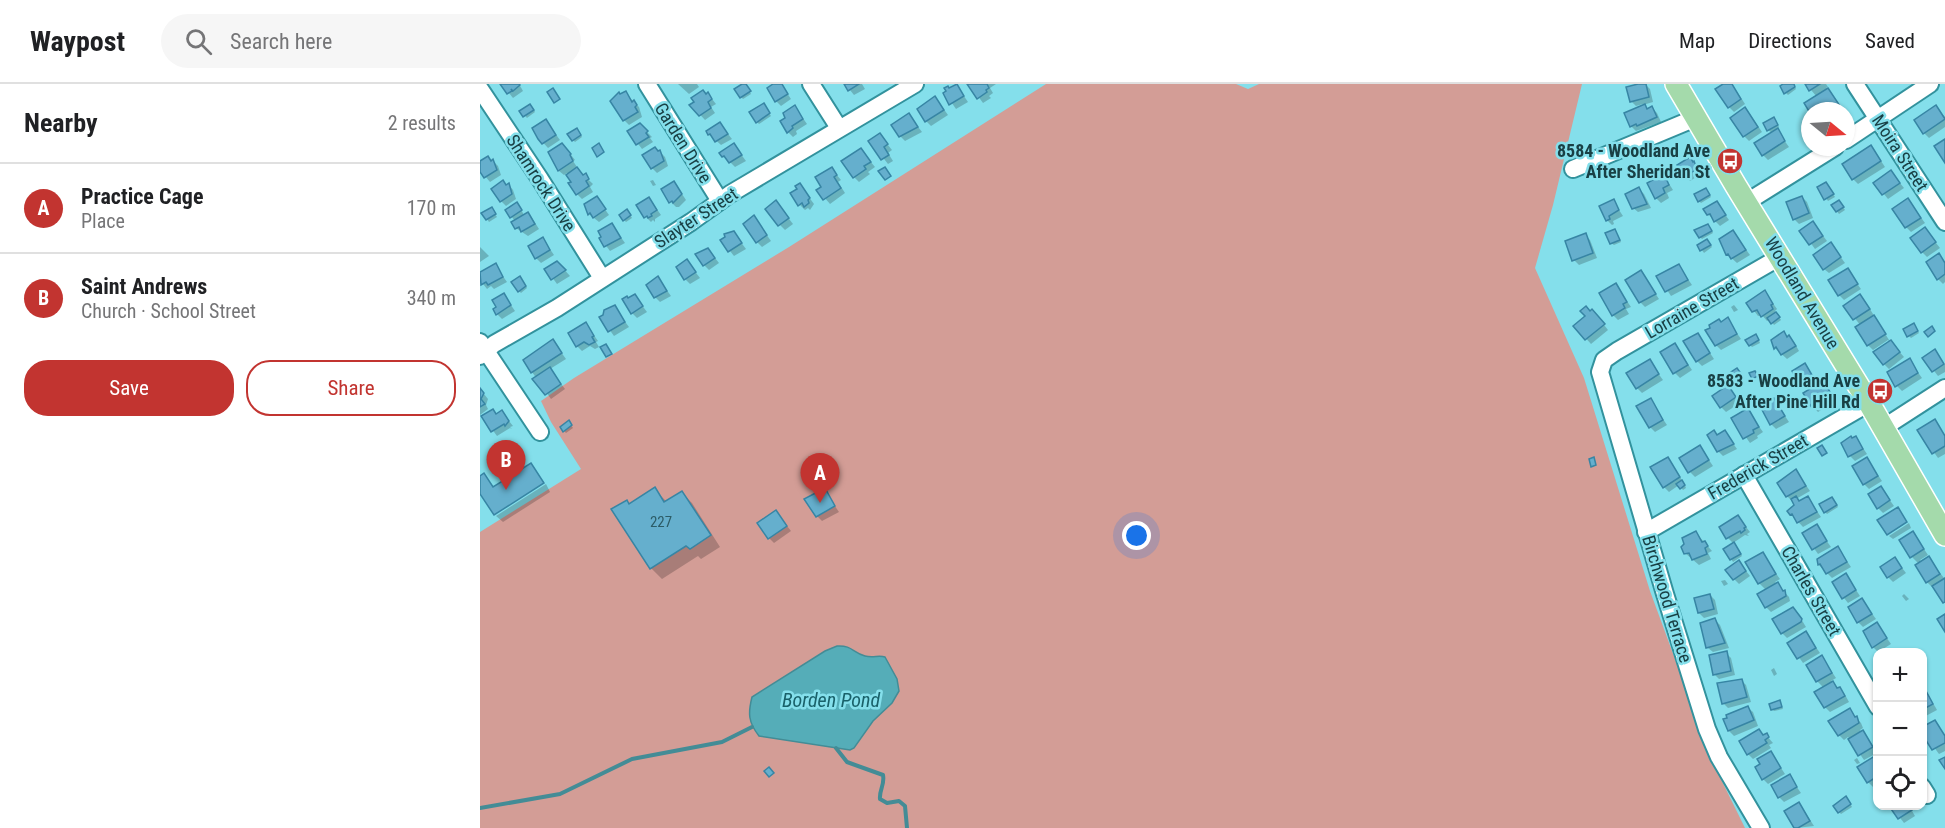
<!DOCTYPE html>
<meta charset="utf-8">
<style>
body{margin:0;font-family:"Roboto Condensed",sans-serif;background:#f6f6f6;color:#202124}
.controls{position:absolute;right:18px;bottom:18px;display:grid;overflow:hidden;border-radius:12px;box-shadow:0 2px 4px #0004}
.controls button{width:54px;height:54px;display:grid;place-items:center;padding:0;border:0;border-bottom:2px solid #e0e0e0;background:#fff;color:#202124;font:30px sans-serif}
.compass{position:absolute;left:1321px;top:18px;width:54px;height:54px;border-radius:50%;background:#fff;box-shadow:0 2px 4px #0004;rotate:108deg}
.you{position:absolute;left:657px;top:452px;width:21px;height:21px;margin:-15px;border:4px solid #fff;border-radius:50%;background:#1a73e8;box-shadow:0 0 0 9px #1a73e833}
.badge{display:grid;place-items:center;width:39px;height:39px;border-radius:50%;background:#c23430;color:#fff;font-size:20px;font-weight:700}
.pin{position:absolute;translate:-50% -50px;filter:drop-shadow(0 2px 3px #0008)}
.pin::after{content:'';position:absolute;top:32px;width:21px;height:18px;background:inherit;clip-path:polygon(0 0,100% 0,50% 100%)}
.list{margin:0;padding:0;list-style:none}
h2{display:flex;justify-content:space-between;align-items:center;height:78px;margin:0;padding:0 24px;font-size:26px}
h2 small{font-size:20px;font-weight:400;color:#757577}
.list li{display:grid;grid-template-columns:39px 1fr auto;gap:18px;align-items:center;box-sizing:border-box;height:90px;padding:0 24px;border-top:2px solid #e0e0e0}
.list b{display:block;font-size:22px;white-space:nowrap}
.list p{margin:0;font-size:20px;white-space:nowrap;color:#757577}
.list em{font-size:20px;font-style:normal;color:#757577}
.actions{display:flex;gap:12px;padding:18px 24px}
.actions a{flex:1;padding:14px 0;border:2px solid #c23430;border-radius:24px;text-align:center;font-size:21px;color:#c23430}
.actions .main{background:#c23430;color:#fff}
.icon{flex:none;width:33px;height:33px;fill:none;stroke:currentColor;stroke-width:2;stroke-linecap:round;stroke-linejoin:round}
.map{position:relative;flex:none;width:1465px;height:744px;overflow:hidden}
header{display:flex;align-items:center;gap:36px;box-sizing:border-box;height:84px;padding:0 30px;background:#fff;border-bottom:2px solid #e0e0e0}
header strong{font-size:28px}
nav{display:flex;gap:33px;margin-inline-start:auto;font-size:21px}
.search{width:420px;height:54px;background:#f6f6f6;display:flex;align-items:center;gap:15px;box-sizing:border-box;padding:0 21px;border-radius:33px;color:#757577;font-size:22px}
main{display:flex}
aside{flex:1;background:#fff}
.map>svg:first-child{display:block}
.green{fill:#d39d96}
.water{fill:#55adb8;stroke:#438c96;stroke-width:1.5}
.shadow{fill:#0003}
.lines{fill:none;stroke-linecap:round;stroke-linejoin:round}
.stream{stroke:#438c96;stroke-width:4}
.building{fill:#65afcd;stroke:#3785a4;stroke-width:1.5}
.minor-casing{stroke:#32929d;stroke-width:20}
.major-casing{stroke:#fff;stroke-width:24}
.minor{stroke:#fff;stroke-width:16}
.major{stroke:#a4daab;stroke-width:21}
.labels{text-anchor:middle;stroke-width:5;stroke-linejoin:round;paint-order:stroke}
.number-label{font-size:15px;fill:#2c5c67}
.street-label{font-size:18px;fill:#194045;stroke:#84dfeb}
.poi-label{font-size:18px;font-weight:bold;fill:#194045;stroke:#84dfeb;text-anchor:end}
.water-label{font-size:20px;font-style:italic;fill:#19616a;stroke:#84dfeb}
</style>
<header>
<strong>Waypost</strong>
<div class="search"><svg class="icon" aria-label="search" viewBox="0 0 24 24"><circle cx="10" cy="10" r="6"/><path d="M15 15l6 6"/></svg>Search here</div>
<nav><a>Map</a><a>Directions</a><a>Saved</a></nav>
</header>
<main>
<aside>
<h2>Nearby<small>2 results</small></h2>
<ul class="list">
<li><span class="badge">A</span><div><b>Practice Cage</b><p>Place</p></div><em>170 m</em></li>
<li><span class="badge">B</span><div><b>Saint Andrews</b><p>Church · School Street</p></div><em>340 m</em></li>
</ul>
<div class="actions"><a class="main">Save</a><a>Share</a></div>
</aside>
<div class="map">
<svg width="1465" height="744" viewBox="0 0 1465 744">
<rect width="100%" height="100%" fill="#84dfeb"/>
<path class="green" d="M566 0H756L768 5 779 0H1102L1073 121 1055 184 1104 294 1170 507 1234 681 1265 744H0V448L101 385 71 338 61 317 94 294 309 163Z"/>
<path class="water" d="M357 562C372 561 373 569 385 572 393 574 399 571 405 573L417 595 419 607 412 619 393 637 374 664 370 666 279 652C268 638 268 629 272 613L345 567Z"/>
<g class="shadow">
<path d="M22 0H39L43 7 33 14Z"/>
<path d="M198 0H217L219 3 209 10Z"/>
<path d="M296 0H301L311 15 301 22 296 17Z"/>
<path d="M365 0H382L385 5 374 11Z"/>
<path d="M489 0H516L510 4 513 9 509 12 511 14 503 19Z"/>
<path d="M1165 0 1170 5 1173 18 1163 21 1168 26 1172 24 1177 29 1181 38 1156 47 1151 42 1164 22 1163 20 1156 22 1151 17Z"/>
<path d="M1245 0H1251L1254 3 1265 20 1254 28 1249 23Z"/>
<path d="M1306 0H1313L1316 5 1308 11 1306 9Z"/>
<path d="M1326 0H1346L1348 3 1346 4 1364 27H1331L1337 13Z"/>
<path d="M267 2 271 10 263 15 261 13Z"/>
<path d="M477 2 488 18 476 25 465 9Z"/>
<path d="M145 9 159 23 162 33 149 41 144 36 141 12Z"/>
<path d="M228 10 236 20 231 23 235 29 225 36 211 21Z"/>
<path d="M455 13 468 31 451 42 446 37Z"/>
<path d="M52 23 55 28 47 34 41 27Z"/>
<path d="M285 23 291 32 279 40 277 38Z"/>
<path d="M315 23 327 40 316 47 317 50 313 53 308 48Z"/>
<path d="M1456 23 1465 33V43L1449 54 1444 49Z"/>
<path d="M1270 30 1282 48 1269 57 1264 52Z"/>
<path d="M429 31 442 48 425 57 420 52Z"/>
<path d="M66 37 80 56 68 64 59 54Z"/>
<path d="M1295 37 1299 43 1296 45 1309 63 1288 76 1283 71 1292 49 1288 46Z"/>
<path d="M240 40 252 55 241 61 229 50Z"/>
<path d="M160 41 172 53 170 54 173 58 162 65 149 48Z"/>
<path d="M99 47 102 53 95 58 93 56Z"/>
<path d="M400 51 412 66 408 69 413 77 408 80 390 57Z"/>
<path d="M254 61 266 77 255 83 241 69Z"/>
<path d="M87 66 95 76 93 77 97 83 96 84 113 100 110 103 113 108 102 115 97 110 87 89 84 91 79 87 70 68Z"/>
<path d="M381 66 395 83 388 88 390 90 379 98 374 93Z"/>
<path d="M180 68 185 73 188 82 177 89 172 84Z"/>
<path d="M1395 68 1405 83 1378 100 1373 95Z"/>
<path d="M1210 75 1219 83 1221 90 1210 97 1205 92Z"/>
<path d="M13 77 18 82 21 91 10 98 0 86V79Z"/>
<path d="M1411 88 1424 104 1408 115 1395 99Z"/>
<path d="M356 90 361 96 358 98 365 109 350 120 338 106Z"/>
<path d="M1184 92 1193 106 1187 109 1189 114 1181 119 1176 114Z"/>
<path d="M173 96 176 101 173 102 170 97Z"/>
<path d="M29 101 33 106 36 115 26 122 21 117Z"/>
<path d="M320 101 334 120 330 126 328 124 325 126 320 121Z"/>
<path d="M1348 102 1355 113 1348 117 1339 104Z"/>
<path d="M198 104 206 116 199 123H196L191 118Z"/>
<path d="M1159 105 1164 110 1171 124 1158 128 1152 123Z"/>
<path d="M1227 107 1231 113 1221 119 1219 117Z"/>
<path d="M1322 113 1327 118 1333 134 1319 140 1314 135Z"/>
<path d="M117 114 129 131 119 138 109 130Z"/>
<path d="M169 114 181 131 175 135V138L173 136 171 138 166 133Z"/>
<path d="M1428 116 1445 139 1431 148 1426 143Z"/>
<path d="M1133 117 1143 132 1133 137 1134 140 1132 141 1127 136Z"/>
<path d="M296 118 313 140 305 146 300 141Z"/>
<path d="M1237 119 1249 136 1240 142 1228 130Z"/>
<path d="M1361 120 1365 126 1359 130 1353 122Z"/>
<path d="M39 122 44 131 48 129 52 134 59 145 48 152 36 144 35 137 27 127Z"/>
<path d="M13 127 17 133 9 138 4 130Z"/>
<path d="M149 129 152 134 146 138 144 136Z"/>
<path d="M274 133 291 157 282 163 277 158Z"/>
<path d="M1333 139 1347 157 1335 165 1322 147Z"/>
<path d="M132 141 145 159 130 167 121 155Z"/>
<path d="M1230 144 1233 149 1222 155 1220 153Z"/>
<path d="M1445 145 1460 164 1447 173 1442 168Z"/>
<path d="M1135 146 1141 158 1134 161 1131 159Z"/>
<path d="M1253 148 1270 171 1257 179 1247 170Z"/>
<path d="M254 149 266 165 254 172 242 157Z"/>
<path d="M1105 151 1110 156 1117 174 1099 181 1094 176Z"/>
<path d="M63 155 74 171 61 179 56 174Z"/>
<path d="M1229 159 1232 163 1224 169 1219 162Z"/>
<path d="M1351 160 1365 179 1349 189 1344 185Z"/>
<path d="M0 163 9 172 0 178Z"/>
<path d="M228 165 239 179 229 186 224 181Z"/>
<path d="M1459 171 1465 178V198L1463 200 1458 195Z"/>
<path d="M207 177 220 194 210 200 205 195Z"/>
<path d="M15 181 27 198 14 205 11 202 7 205 0 196V190Z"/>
<path d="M1199 182 1212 201 1191 212 1178 192Z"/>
<path d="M82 183 90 192 77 200 66 185Z"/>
<path d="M1367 186 1381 205 1364 216 1359 211Z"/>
<path d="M1161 188 1179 215 1165 223 1160 218Z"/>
<path d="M178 194 191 212 180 218 175 213Z"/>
<path d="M42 196 47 204 41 209 39 207Z"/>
<path d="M1136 201 1151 223 1146 225 1149 230 1138 236 1133 231Z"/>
<path d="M1285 208 1297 225 1295 227 1301 236 1294 241 1290 235 1287 237 1282 231 1278 232 1268 219Z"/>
<path d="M24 211 35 227 22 235 17 230Z"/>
<path d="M155 212 167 228 157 234 152 229Z"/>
<path d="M1385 217 1409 256 1424 273 1409 285 1404 280 1410 258 1408 256 1393 266 1388 261 1381 242 1365 222Z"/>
<path d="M1254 221 1258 226 1254 228 1251 223Z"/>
<path d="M134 223 149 243 134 252 121 234Z"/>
<path d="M1111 229 1117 232 1128 246 1111 260 1095 242Z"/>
<path d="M1247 235 1261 255 1241 266 1236 261 1241 239Z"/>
<path d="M106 240 118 257 116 258 119 263 115 265 110 262 102 267 97 262Z"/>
<path d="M1435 243 1439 249 1431 254 1429 252Z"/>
<path d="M1304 249 1314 258 1319 267 1307 275 1295 264Z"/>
<path d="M1218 251 1234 275 1222 282 1217 277Z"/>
<path d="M1278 254 1280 259 1272 263 1270 261Z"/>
<path d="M73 257 86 275 70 285 85 305 71 315 52 288V270Z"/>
<path d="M1195 261 1212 286 1200 294 1195 289Z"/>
<path d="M1459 272 1465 281V288L1458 292 1444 274Z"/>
<path d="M1429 276 1442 294 1422 307 1417 302Z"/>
<path d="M1169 277 1183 296 1162 309 1157 304Z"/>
<path d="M1325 281 1336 296 1322 305 1317 300 1316 292Z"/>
<path d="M1343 298 1356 317 1338 328 1333 323Z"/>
<path d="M1248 303 1260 319 1246 328 1241 323Z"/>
<path d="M0 305 8 315 6 321 8 325 0 331Z"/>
<path d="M1170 316 1187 341 1175 348 1170 343Z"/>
<path d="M1294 316 1309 338 1296 345 1291 340Z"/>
<path d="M13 326 17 331 22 328 33 342 30 343 32 345 30 344 17 352 3 333Z"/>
<path d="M1267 326 1283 348 1277 352 1278 354 1270 359 1253 335Z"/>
<path d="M1454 337 1465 351V370L1458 374 1439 347Z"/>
<path d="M89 338 93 344 86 349 84 347Z"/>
<path d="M1234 348 1238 352 1245 348 1257 365 1243 372 1238 367Z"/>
<path d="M1376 354 1387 370 1375 377 1370 372Z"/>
<path d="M1220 363 1233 382 1215 393 1210 388Z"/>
<path d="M1187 374 1204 399 1206 404 1203 406 1199 401 1189 408 1184 403Z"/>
<path d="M1387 375 1402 397 1389 405 1384 400Z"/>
<path d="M51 381 64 398 14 429 0 407V393L4 391 15 404Z"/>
<path d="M1316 387 1330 407 1316 415 1320 418 1328 414 1341 433 1323 443 1311 430 1316 421 1307 412 1299 399Z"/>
<path d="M66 400 70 408 23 438 16 432Z"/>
<path d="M1401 404 1414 422 1403 429 1398 424Z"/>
<path d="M174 405 187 418 202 409 212 419 240 463 221 475 218 472 182 495 171 484 134 426 150 421Z"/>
<path d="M344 406 359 428 342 437 337 432Z"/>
<path d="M1354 416 1358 423 1347 430 1345 428Z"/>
<path d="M296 428 311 447 294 459 289 454Z"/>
<path d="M1258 433 1270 448 1267 450 1269 452 1265 451 1253 459 1256 462 1262 472 1253 478 1245 465 1254 460 1248 454Z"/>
<path d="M1429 439 1431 444 1413 455 1409 452Z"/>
<path d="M1336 442 1351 463 1338 470 1324 450Z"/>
<path d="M1216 449 1232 467 1228 469 1231 475 1219 481 1205 469Z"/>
<path d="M1433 449 1448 471 1440 476 1442 478 1448 474 1464 494 1465 519 1453 502 1452 503 1447 498 1439 480 1432 473Z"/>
<path d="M1358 464 1371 483 1352 494 1339 481 1338 476Z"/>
<path d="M1282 470 1300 495 1295 498 1309 513 1310 517 1291 528 1286 523V506L1279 499 1267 479Z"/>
<path d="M1415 475 1426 489 1413 498 1408 493Z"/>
<path d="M1259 478 1270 492 1259 500 1254 495Z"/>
<path d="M1366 491 1380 512 1368 519 1364 514Z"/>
<path d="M1245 496 1248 500 1244 502 1241 497Z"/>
<path d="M1424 510 1429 515 1426 517 1422 512Z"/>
<path d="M1230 511 1235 516 1238 530 1224 534 1219 529Z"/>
<path d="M1382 516 1396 535 1383 543 1378 538Z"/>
<path d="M1318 530 1326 543 1307 554 1302 549Z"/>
<path d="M1235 536 1240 541 1249 564 1233 568 1228 564 1222 540Z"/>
<path d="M1397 540 1411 560 1398 568 1393 563Z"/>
<path d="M1326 549 1340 569 1323 579 1309 559Z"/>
<path d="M1246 569 1251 574 1255 591 1239 595 1234 590Z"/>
<path d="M1342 573 1356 594 1351 597 1364 609 1369 618 1350 628 1345 623 1344 604 1337 597 1328 581Z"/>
<path d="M1294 584 1297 590 1294 592 1291 586Z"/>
<path d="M1261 596 1266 601 1271 618 1248 624 1243 619Z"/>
<path d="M1442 605 1449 612 1457 626 1442 634Z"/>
<path d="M1299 618 1303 625 1294 627 1292 625Z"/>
<path d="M1268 624 1273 628 1278 642 1254 652 1249 647Z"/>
<path d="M1369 626 1381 639 1383 644 1380 646 1387 653 1397 669 1384 676 1368 653 1364 656 1359 651Z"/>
<path d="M1455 638 1465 651V667L1459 670 1442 647Z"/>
<path d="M1286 651 1293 659 1289 661 1291 664 1273 675 1268 670Z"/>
<path d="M1291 669 1305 690 1288 700 1283 695Z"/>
<path d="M1398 672V700L1393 703 1388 698Z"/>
<path d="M1377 674 1380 679 1377 680 1374 676Z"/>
<path d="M1309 692 1321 709 1304 718 1299 713Z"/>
<path d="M1368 716 1372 723 1361 730 1359 728Z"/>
<path d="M1318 720 1323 725 1334 742 1316 744Z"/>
<path d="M1411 722H1429L1435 732 1424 739Z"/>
</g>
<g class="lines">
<g class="stream">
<path d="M356 664 367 678 403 691C405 701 399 706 400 715L407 719 419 717 425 722 427 744"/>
<path d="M0 724 80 710 152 675 242 658 272 643"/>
</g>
</g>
<g class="building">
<path d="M20 0H39L40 1 33 7 31 5 32 7 27 10Z"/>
<path d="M262 0H266L271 7 260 14 254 5Z"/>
<path d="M293 0H302L308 10 295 18 287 4Z"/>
<path d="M364 0H379L368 7Z"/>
<path d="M477 0 484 12 469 21 463 9 466 7 464 4 468 2 469 4Z"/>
<path d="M487 0H507L509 4 506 6 507 8 497 15Z"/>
<path d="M1158 0H1166L1169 13 1150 18 1146 3Z"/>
<path d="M1243 0H1252L1261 15 1248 24 1235 5Z"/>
<path d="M1303 0H1314L1315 3 1304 10 1300 2Z"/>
<path d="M1325 0H1340L1329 7Z"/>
<path d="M73 4 80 15 74 19 67 8Z"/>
<path d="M1348 4 1362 25 1359 27H1330V29L1324 19Z"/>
<path d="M223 6 226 10 228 8 232 15 228 18 231 24 219 32 209 21 214 18 211 14Z"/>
<path d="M146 7 152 18 154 16 157 21 155 23 158 28 143 37 130 17 139 8 140 10Z"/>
<path d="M455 12 464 26 445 38 437 25Z"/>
<path d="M284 19 290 29 276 39 269 28Z"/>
<path d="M50 20 54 26 43 33 39 27Z"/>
<path d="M1165 20 1167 25 1172 22 1177 33 1157 42 1156 40 1150 43 1144 29Z"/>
<path d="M315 21 323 35 312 42 313 44 307 49 300 37 305 34 303 29Z"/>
<path d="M1456 21 1465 35 1443 50 1434 36Z"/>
<path d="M1265 23 1278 43 1263 53 1250 34Z"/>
<path d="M429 29 438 43 419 53 411 41Z"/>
<path d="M1294 33 1298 41 1287 47 1283 39Z"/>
<path d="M66 35 76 51 62 60 58 55 52 44Z"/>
<path d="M240 38 248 50 235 58 230 50 228 51 226 47Z"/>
<path d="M160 39 168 47 166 49 169 53 156 61 147 47Z"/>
<path d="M97 44 101 51 92 57 87 50Z"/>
<path d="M1298 44 1305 57 1282 72 1274 59Z"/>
<path d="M400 49 408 60 404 63 409 71 401 76 388 57Z"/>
<path d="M1465 55V79L1454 62Z"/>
<path d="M82 59 91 70 90 71 93 77 78 87 68 68Z"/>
<path d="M119 59 124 68 117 73 112 64Z"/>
<path d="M254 59 262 71 249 79 244 72 242 73 239 69Z"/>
<path d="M1391 61 1401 77 1372 96 1362 80Z"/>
<path d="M175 63 178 67 180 66 184 77 171 85 162 71Z"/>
<path d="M381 64 391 78 384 82 386 85 373 94 361 77Z"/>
<path d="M8 72 11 77 13 75 17 86 4 94 0 88V77Z"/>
<path d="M1210 73 1213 78 1214 77 1217 85 1204 93 1197 81Z"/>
<path d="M97 83 103 91 106 89 109 95 106 97 109 102 96 111 88 99 91 98 86 91Z"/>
<path d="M352 83 357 91 354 93 361 104 343 116 336 106 341 103 335 93Z"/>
<path d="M405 83 411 92 405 96 398 87Z"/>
<path d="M1411 86 1420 99 1402 111 1393 99Z"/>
<path d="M1184 90 1189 101 1183 104 1185 109 1175 115 1167 99Z"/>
<path d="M23 96 26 101 29 99 32 110 20 118 11 105Z"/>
<path d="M194 97 202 110 193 119 192 117 189 119 181 105Z"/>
<path d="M1346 98 1354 110 1344 116 1337 103Z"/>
<path d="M320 99 330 114 328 116 329 119 324 123 322 119 318 122 310 109 317 105 315 102Z"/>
<path d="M1159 103 1167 120 1152 125 1145 110Z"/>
<path d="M1226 104 1230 111 1218 118 1214 110Z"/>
<path d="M117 112 126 125 113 134 110 129 108 131 104 120Z"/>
<path d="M1322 112 1329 129 1313 136 1306 118Z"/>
<path d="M169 113 177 126 171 130 172 132 168 134 167 132 164 134 156 121Z"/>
<path d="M1428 114 1441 134 1425 144 1412 125Z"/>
<path d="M1134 115 1139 126 1129 132 1130 135 1126 137 1119 122Z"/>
<path d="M296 116 309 134 298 142 285 125Z"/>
<path d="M1359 116 1364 123 1356 128 1351 121Z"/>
<path d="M1237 117 1246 131 1234 138 1230 130 1227 131 1223 125Z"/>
<path d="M37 118 42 126 30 134 25 126Z"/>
<path d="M12 123 16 130 6 136 1 129Z"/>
<path d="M147 125 151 131 143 137 139 131Z"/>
<path d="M48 128 55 140 41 148 39 143 35 145 31 138Z"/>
<path d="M274 131 287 151 276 159 263 140Z"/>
<path d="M1333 137 1343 152 1329 161 1319 147Z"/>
<path d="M132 139 141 154 124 163 119 154 121 153 118 147Z"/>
<path d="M1228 140 1232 147 1219 154 1214 146Z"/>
<path d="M1445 143 1456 158 1441 169 1430 154Z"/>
<path d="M1135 145 1140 156 1130 160 1125 149Z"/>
<path d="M1253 146 1266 166 1251 175 1248 170 1246 171 1239 155Z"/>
<path d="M254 147 262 159 248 168 240 156 245 153 244 150Z"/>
<path d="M1106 149 1113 169 1092 177 1085 157Z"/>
<path d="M63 153 70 166 55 175 48 162Z"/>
<path d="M1227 155 1231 161 1220 167 1217 161Z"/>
<path d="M1351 158 1361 173 1343 186 1333 171Z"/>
<path d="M228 164 235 174 223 182 215 170Z"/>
<path d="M1459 169 1465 179V190L1457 196 1446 178Z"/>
<path d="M207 175 216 188 204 196 196 183Z"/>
<path d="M77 177 86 186 71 196 64 185Z"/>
<path d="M16 179 23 193 8 201 6 198 1 201 0 188Z"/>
<path d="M1199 180 1208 196 1185 208 1176 192Z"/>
<path d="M1368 184 1378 200 1358 212 1348 196Z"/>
<path d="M1161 186 1176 210 1159 219 1145 196Z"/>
<path d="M40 192 46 202 38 208 31 198Z"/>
<path d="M178 192 187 207 174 214 166 201Z"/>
<path d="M1136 199 1147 218 1143 220 1145 224 1132 232 1119 209Z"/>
<path d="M1285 206 1293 220 1291 221 1293 225 1281 233 1277 226 1272 228 1266 219Z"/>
<path d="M24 209 31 221 16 231 13 225 16 223 12 216Z"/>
<path d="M155 210 163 222 151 230 142 215 147 212 148 214Z"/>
<path d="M1380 210 1390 225 1373 236 1363 222Z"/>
<path d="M135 221 145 238 128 248 119 233 123 231 124 226Z"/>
<path d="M1106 222 1110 227 1112 225 1125 240 1105 256 1093 242 1105 232 1100 227Z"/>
<path d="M1296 228 1300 233 1291 240 1287 234Z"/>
<path d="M1394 231 1406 250 1387 262 1375 243Z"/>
<path d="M1248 233 1257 250 1235 262 1225 246 1230 244 1229 241 1239 235 1241 238Z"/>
<path d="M106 238 114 252 112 253 115 258 109 261 104 258 96 263 88 249Z"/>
<path d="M1434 239 1438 247 1427 253 1423 245Z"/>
<path d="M1452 242 1455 247 1448 253 1444 248Z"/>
<path d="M1304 247 1307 253 1309 251 1316 262 1301 271 1296 263 1294 265 1291 256Z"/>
<path d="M1218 249 1230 269 1216 278 1203 257Z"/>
<path d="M1276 250 1279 256 1269 262 1265 256Z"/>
<path d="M73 255 82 269 51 289 43 276Z"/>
<path d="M1411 256 1420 268 1403 281 1393 268Z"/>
<path d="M1195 259 1208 281 1193 290 1180 268Z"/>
<path d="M126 260 132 270 126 273 120 263Z"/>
<path d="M1455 265 1464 280 1452 288 1442 274Z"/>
<path d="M1430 274 1438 289 1415 303 1407 288Z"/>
<path d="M1170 275 1179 290 1156 305 1146 289Z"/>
<path d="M1325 279 1332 291 1316 301 1312 293 1314 291 1312 287Z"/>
<path d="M70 283 81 300 65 311 52 295Z"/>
<path d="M1257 284 1262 291 1256 295 1251 288Z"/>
<path d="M1275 287 1278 292 1272 295 1269 289Z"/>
<path d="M1343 297 1352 311 1332 324 1323 309Z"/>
<path d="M1248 301 1256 313 1240 324 1232 312Z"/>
<path d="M0 304 4 309 1 315 5 320 0 323Z"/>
<path d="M1171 314 1183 336 1169 344 1156 322Z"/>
<path d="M1294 314 1305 332 1290 341 1280 322Z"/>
<path d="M1268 324 1279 343 1273 346 1274 349 1263 355 1251 334Z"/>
<path d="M13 325 16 330 22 326 29 337 25 342 24 340 11 348 1 332Z"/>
<path d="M1455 335 1465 352V362L1452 370 1437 346Z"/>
<path d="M89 336 92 341 83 348 80 343Z"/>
<path d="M1234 346 1237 351 1245 346 1254 360 1237 368 1227 351Z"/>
<path d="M1371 352 1372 354 1376 352 1383 365 1368 373 1361 359Z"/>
<path d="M1220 361 1229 376 1208 389 1199 374Z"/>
<path d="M1342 361 1347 369 1342 372 1337 364Z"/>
<path d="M1114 373 1116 381 1111 383 1109 375Z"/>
<path d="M1188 373 1200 393 1183 404 1170 383Z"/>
<path d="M1387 373 1398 392 1383 401 1372 382Z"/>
<path d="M51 379 64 399 14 431 0 410V392L4 389 13 403Z"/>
<path d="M1316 385 1326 402 1306 413 1297 399Z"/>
<path d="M1202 396 1205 401 1200 405 1196 400Z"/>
<path d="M1401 402 1410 416 1397 425 1388 410Z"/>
<path d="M175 403 184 418 202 407 231 451 210 465 206 462 170 485 131 425 147 416 149 420Z"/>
<path d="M345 404 355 422 336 433 324 415Z"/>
<path d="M1316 412 1319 417 1328 412 1337 428 1317 439 1312 430 1310 431 1307 427 1314 421 1311 415Z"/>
<path d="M1352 413 1357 421 1344 429 1339 420Z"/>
<path d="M1418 423 1427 438 1407 451 1397 436Z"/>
<path d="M296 426 307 442 288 455 277 439Z"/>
<path d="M1258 431 1266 443 1264 444 1265 446 1261 449 1260 447 1246 455 1239 443Z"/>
<path d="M1337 440 1347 457 1332 466 1322 449Z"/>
<path d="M1216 447 1222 458 1225 457 1228 462 1225 464 1227 470 1212 476 1209 469 1204 470 1201 463 1204 460 1202 454Z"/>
<path d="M1433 447 1444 465 1430 474 1419 456Z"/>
<path d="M1254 458 1261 470 1250 476 1243 465Z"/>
<path d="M1358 462 1367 478 1346 490 1340 480 1338 481 1337 475Z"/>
<path d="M1283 468 1296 490 1278 500 1265 478Z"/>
<path d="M1449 472 1460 490 1446 499 1435 481Z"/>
<path d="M1415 473 1422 484 1407 494 1400 483Z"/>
<path d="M1259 476 1266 487 1253 496 1245 486Z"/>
<path d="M1366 489 1376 506 1362 515 1352 498Z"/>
<path d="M1465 494V518L1463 519 1452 502Z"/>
<path d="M1298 498 1303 507 1305 506 1306 512 1285 524 1277 510Z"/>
<path d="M1230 510 1234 525 1218 529 1214 514Z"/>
<path d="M1382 514 1392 530 1377 539 1368 523Z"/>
<path d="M1313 523 1322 535 1321 538 1301 550 1292 535Z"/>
<path d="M1465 530V548L1457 535Z"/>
<path d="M1235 534 1245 559 1226 564 1220 539Z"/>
<path d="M1397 538 1407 554 1392 564 1383 547Z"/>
<path d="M1326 547 1336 564 1317 575 1307 559Z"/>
<path d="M1247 567 1251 587 1233 591 1229 571Z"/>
<path d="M1342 571 1352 589 1336 598 1326 581Z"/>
<path d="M1262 595 1267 613 1242 620 1237 599Z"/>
<path d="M1353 597 1357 604 1360 603 1365 612 1344 624 1334 608Z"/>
<path d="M1445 605 1453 620 1442 626V607Z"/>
<path d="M1300 616 1302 623 1291 626 1289 620Z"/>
<path d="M1268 622 1274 636 1248 647 1243 635 1247 634 1246 631Z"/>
<path d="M1370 624 1375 633 1377 632 1379 639 1358 652 1348 637Z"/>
<path d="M1455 636 1465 652V659L1452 666 1442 650V643Z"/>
<path d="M1279 645 1283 651 1287 649 1289 653 1285 656 1287 659 1267 671 1259 657Z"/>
<path d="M1383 646 1393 663 1378 672 1368 655Z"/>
<path d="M1291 667 1301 684 1282 696 1275 683 1280 680 1277 675Z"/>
<path d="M1398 670V692L1387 699 1377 683Z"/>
<path d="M1465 673V685L1459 676Z"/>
<path d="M289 683 294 689 289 693 284 687Z"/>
<path d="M1310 690 1317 703 1298 714 1291 701Z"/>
<path d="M1366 712 1371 720 1358 729 1353 722Z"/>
<path d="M1319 718 1330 737 1318 744H1314L1304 727Z"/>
<path d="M1409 722H1429L1432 726 1418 735Z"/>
</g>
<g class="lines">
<defs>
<g id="minor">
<path d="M167 0 240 117"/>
<path d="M331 0 359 44"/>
<path d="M1375 0 1465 138"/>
<path d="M0 5 60 95 122 194"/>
<path d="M1366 56 1450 0"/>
<path d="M1093 85 1206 38 1217 35"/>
<path d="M1267 118 1355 63"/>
<path d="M0 258 60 348"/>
<path d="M0 272 14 260 77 224 211 138 250 110 435 0"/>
<path d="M1403 344 1465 304"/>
<path d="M1264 391 1398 623"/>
<path d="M1166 448 1389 319"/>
<path d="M1442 703 1447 711"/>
<path d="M1281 744 1239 673 1227 645 1185 510 1120 288 1124 276 1137 267 1300 173"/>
</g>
<path id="major" d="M1196 0 1256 102 1389 319 1465 451"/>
</defs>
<use href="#minor" class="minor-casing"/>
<use href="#major" class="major-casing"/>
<use href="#minor" class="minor"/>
<use href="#major" class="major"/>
</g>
<defs>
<symbol id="bus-disc" viewBox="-11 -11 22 22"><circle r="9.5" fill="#c23430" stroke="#84dfeb"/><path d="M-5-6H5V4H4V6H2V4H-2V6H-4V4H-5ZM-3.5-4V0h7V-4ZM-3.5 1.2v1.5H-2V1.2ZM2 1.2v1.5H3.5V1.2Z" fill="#fff"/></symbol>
</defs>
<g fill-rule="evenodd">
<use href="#bus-disc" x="1235" y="62" width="30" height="30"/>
<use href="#bus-disc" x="1385" y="292" width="30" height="30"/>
</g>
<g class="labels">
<g class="number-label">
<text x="181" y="443">227</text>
</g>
<g class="street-label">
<text transform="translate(203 59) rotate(58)" y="6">Garden Drive</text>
<text transform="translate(1420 69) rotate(57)" y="6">Moira Street</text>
<text transform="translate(61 99) rotate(57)" y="6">Shamrock Drive</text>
<text transform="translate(216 134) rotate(-33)" y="6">Slayter Street</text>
<text transform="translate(1322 209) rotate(59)" y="6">Woodland Avenue</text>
<text transform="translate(1212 224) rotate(-30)" y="6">Lorraine Street</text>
<text transform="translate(1278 383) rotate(-30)" y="6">Frederick Street</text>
<text transform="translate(1331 507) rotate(60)" y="6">Charles Street</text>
<text transform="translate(1187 515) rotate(73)" y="6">Birchwood Terrace</text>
</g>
<g class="poi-label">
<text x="1230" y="73">8584 - Woodland Ave<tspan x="1230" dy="21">After Sheridan St</tspan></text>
<text x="1380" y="303">8583 - Woodland Ave<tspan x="1380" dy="21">After Pine Hill Rd</tspan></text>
</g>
<g class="water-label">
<text x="351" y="623">Borden Pond</text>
</g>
</g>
</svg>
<div class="controls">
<button>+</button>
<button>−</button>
<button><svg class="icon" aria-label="locate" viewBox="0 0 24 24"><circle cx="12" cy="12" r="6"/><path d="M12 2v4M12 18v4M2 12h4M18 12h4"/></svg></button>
</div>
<svg class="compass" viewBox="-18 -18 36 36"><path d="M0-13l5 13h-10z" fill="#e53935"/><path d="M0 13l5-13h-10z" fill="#757577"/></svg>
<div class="you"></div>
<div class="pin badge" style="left:340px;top:419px">A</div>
<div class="pin badge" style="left:26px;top:406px">B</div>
</div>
</main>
